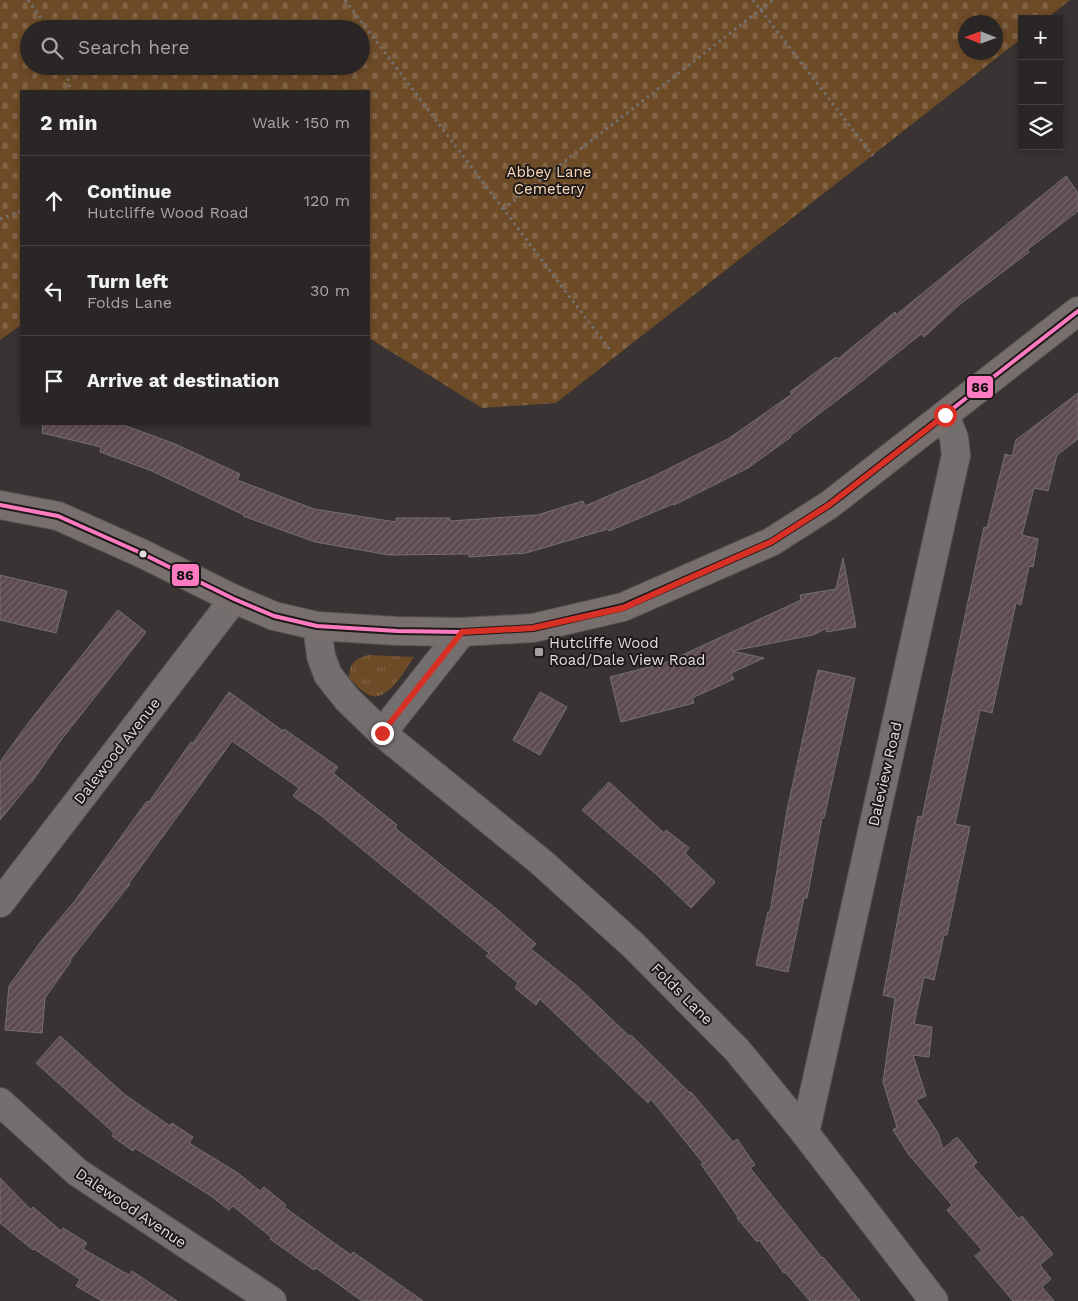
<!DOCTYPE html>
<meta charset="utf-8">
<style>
body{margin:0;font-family:"Work Sans",sans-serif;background:#373232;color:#f1f3f6}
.controls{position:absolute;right:15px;top:15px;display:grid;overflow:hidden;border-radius:0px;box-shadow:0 2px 8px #0003}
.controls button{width:45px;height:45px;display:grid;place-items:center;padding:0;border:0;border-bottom:1px solid #474343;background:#2b2626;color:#f1f3f6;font:25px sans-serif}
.compass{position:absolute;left:958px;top:15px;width:45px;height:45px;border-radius:50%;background:#2b2626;box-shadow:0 2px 8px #0003;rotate:271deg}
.stop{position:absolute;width:15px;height:15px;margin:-11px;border:4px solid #d93025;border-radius:50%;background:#fff}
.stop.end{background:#d93025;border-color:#fff;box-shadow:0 1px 5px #0008}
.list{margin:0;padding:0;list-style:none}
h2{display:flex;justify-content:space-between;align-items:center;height:65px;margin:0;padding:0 20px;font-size:21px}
h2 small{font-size:16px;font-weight:400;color:#a6a5a7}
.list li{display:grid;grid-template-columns:32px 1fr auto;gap:15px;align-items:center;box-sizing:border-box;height:90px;padding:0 20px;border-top:1px solid #474343}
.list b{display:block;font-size:19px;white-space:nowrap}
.list p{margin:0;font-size:16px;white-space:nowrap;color:#a6a5a7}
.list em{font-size:16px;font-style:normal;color:#a6a5a7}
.icon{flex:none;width:28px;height:28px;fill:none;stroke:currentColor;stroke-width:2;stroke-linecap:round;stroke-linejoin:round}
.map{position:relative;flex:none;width:1078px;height:1301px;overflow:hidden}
.search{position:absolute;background:#2b2626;box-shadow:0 2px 8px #0003;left:20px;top:20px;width:350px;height:55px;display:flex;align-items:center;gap:12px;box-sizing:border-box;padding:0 18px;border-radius:28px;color:#a6a5a7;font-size:19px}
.panel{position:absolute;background:#2b2626;box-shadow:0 2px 8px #0003;left:20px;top:90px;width:350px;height:335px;border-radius:0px}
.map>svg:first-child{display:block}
.grass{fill:url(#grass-tufts)}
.cemetery{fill:url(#cemetery-stones);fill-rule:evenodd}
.building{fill:url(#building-hatch);stroke:#747071}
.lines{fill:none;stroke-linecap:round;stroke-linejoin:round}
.street-casing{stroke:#575252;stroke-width:30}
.secondary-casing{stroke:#575252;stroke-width:30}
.path{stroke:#747070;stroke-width:3;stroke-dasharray:2.5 4;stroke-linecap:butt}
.street{stroke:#746f6f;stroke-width:28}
.secondary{stroke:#776f6d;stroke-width:28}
.bus-1-casing{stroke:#1f1a1a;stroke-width:8}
.bus-1{stroke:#fe7ac1;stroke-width:4}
.route{stroke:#d93025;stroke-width:6}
.bus-dot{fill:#e2dcdc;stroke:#1f1a1a;stroke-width:2}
.poi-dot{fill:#a7a1a1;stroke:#1f1a1a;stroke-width:2}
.labels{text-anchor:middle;stroke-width:4;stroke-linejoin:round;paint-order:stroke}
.park-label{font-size:15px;fill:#fbd8b7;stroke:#1f1a1a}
.poi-label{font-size:15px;fill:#e2dcdc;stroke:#1f1a1a;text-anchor:start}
.street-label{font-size:15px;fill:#e2dcdc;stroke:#1f1a1a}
.line-badge{stroke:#1f1a1a;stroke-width:2}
.pale-badge-label{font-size:14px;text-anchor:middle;font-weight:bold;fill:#111}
</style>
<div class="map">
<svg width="1078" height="1301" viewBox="0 0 1078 1301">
<defs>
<pattern id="grass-tufts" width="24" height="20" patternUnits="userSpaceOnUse" patternTransform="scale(1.25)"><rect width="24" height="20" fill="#6d4b27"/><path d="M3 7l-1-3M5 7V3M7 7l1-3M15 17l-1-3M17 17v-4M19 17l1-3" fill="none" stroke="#826446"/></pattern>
<pattern id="cemetery-stones" width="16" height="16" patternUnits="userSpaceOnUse" patternTransform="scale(1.25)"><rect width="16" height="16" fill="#6d4b27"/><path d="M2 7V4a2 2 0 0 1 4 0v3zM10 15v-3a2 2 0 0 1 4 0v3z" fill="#826446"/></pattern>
<pattern id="building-hatch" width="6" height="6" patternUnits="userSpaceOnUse" patternTransform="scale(1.25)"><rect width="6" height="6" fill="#5d4b52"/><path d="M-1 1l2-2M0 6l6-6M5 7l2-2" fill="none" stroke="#74646a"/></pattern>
</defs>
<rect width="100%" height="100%" fill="#393333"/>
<path class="grass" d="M368 655 414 657C405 670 386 706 367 694 360 690 355 683 349 678 350 662 354 660 368 655Z"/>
<path class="cemetery" d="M0 0H1070L1046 19H1022V38L556 403 482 408 369 338V91H21V325L0 340ZM966 22H996V52H966ZM29 29H361V66H29Z"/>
<g class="building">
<path d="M1066 176 1078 193V211L1027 250 1029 252 959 305 924 337 921 334 861 382 790 436 791 437 748 468 674 505 673 504 609 531 608 529 526 553 469 557V554L389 555 315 542 243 516 244 515 152 471 100 452 101 447 42 433 43 424H121L175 444 240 474 237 480 314 509 396 522V518H450V521L537 515 583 501 585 506 652 477 728 439 792 394 790 392 836 357 838 359 895 312 896 315Z"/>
<path d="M1078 393V439L1057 455 1048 491 1034 488 1022 535 1038 539 1033 567 1029 566 1021 605 1016 603 992 713 980 710 955 824 970 827 947 935H944L934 980 924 977 914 1024 932 1027 929 1057 913 1055 926 1096 916 1100 938 1133 943 1149 957 1137 977 1162 973 1166 1019 1219 1022 1216 1053 1254 1040 1265 1051 1279 1042 1287 1054 1301H1013L975 1256 982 1250 947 1210 952 1205 909 1155 893 1130 897 1127 883 1082 895 998 883 995 918 816 922 817 984 527 987 528 1005 454 1012 456 1016 440Z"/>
<path d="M843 558 856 627 826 632 827 628 813 635 732 651 764 658 731 673 734 679 692 698 694 703 621 722 610 677 665 663 801 600 800 595 836 589Z"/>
<path d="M0 575 67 591 56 633 0 620Z"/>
<path d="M118 610 146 632 61 740 31 783H30L0 820V762L29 722Z"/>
<path d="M818 670 855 678 824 818H822L807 898H804L788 972 756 965 768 912H770L787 810Z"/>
<path d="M229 692 283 731 284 729 338 767 333 773 397 825 395 828 500 912 536 944 531 949 577 986 629 1036 631 1035 690 1093 691 1092 733 1142 737 1139 755 1165 750 1168 822 1258 823 1257 860 1301H810L785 1272 784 1273 759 1240 757 1242 737 1218 738 1217 701 1164 703 1163 651 1099 648 1103 540 999 536 1005 515 988 518 983 486 956 489 953 319 814 293 796 299 788 232 741 129 883 130 884 70 960 71 961 45 998 42 1033 5 1030 9 986 42 940 74 902 147 801 149 802 191 742 193 743Z"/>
<path d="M540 692 567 707 540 755 513 740Z"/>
<path d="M609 782 664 833 666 830 689 848 685 853 715 882 691 908 657 875 582 810Z"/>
<path d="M60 1036 124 1094 170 1126 172 1123 193 1137 189 1143 238 1173 260 1191 264 1187 286 1205 284 1207 351 1255 353 1252 423 1301H362L316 1268 314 1270 270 1239 271 1237 233 1206 229 1210 211 1196 135 1148 133 1151 112 1136 114 1133 36 1063Z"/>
<path d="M0 1178 31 1210 33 1207 61 1231 63 1228 87 1243 83 1249 129 1275 132 1271 177 1301H102L76 1286 80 1279 34 1249 33 1250 0 1223Z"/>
</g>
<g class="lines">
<defs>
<g id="street">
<path d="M317 626 321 656 328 675 347 699 382 733 541 862 633 945 737 1050 805 1133 934 1301"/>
<path d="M382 733 462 632"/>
<path d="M0 903 234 599"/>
<path d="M0 1102 77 1172 272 1301"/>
<path d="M805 1133 956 455 954 438 945 415"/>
</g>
<path id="secondary" d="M0 505 58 516 141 553 234 599 274 616 317 626 397 631 462 632 533 628 623 607 771 542 829 505 1078 311"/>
</defs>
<use href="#street" class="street-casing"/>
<use href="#secondary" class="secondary-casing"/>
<g class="path">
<path d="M28 0 49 29"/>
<path d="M345 0 610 350"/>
<path d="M753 0 873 156"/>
<path d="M64 66 69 82 70 91"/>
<path d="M503 209 773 0"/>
<path d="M0 219 21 211"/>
</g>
<use href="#street" class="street"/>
<use href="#secondary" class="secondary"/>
<defs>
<path id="bus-1" d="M0 505 58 516 141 553 234 599 274 616 317 626 397 631 462 632 533 628 623 607 771 542 829 505 1078 311"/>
</defs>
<use href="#bus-1" class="bus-1-casing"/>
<use href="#bus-1" class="bus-1"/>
</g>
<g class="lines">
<path class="route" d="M382 733 462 632 533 628 623 608 683 581 771 542 829 505 945 415"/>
</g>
<circle class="bus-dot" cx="143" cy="554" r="4.5"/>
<rect class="poi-dot" x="534" y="647" width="10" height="10" rx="2.5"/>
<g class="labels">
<g class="park-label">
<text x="549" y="177">Abbey Lane<tspan x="549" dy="17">Cemetery</tspan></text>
</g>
<g class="poi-label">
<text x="549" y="648">Hutcliffe Wood<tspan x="549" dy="17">Road/Dale View Road</tspan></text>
</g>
<g class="street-label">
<text transform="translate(117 751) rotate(-52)" y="5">Dalewood Avenue</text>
<text transform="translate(885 774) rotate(-77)" y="5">Daleview Road</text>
<text transform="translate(682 994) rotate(45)" y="5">Folds Lane</text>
<text transform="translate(131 1208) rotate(34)" y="5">Dalewood Avenue</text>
</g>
</g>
<g class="line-badge">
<rect x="966" y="375" width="28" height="24" rx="5" fill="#fe7ac1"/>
<rect x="171" y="563" width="29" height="24" rx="5" fill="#fe7ac1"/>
</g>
<g class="pale-badge-label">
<text x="980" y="392">86</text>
<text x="185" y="580">86</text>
</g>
</svg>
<div class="controls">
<button>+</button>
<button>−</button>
<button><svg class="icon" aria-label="layers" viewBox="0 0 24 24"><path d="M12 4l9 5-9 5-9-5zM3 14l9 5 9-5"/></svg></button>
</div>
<svg class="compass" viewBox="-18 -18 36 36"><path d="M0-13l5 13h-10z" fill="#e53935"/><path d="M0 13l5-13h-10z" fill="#a6a5a7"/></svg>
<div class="stop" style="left:945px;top:415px"></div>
<div class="stop end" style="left:382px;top:733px"></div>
<div class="search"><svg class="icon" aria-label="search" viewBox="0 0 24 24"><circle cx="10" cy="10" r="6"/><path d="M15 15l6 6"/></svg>Search here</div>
<section class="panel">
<h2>2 min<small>Walk · 150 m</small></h2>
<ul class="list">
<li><svg class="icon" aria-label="ahead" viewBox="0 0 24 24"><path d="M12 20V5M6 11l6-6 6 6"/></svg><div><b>Continue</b><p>Hutcliffe Wood Road</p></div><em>120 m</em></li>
<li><svg class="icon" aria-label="left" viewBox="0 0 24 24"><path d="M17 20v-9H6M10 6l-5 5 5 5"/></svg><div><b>Turn left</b><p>Folds Lane</p></div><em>30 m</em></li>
<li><svg class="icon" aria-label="arrive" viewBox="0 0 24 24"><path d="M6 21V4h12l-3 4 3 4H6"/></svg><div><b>Arrive at destination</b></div></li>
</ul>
</section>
</div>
